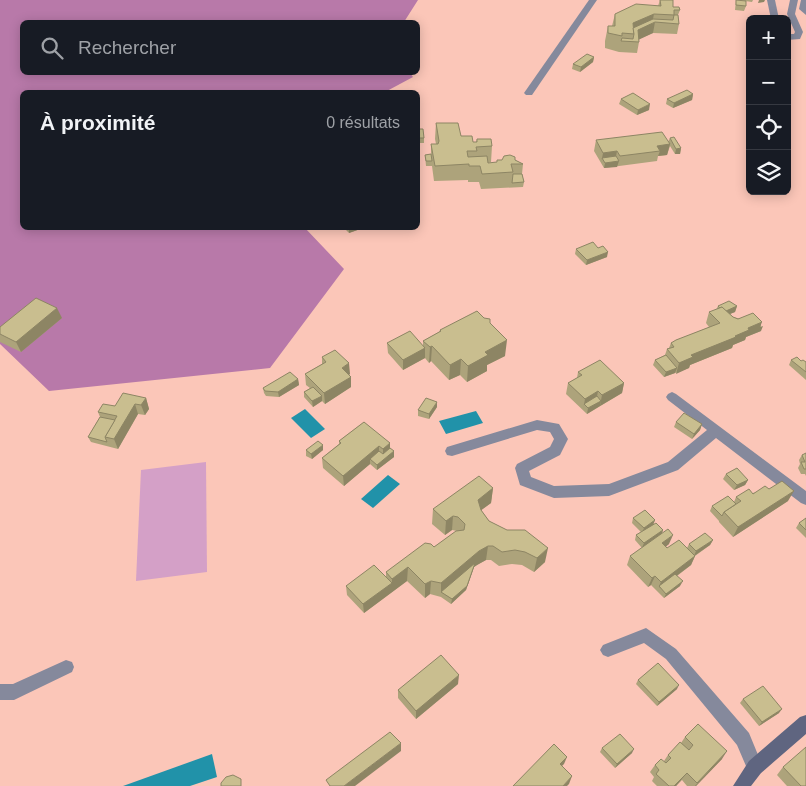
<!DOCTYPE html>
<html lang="fr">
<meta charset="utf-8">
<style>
body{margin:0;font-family:Helvetica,sans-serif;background:#242831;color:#f1f3f6}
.controls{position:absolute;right:15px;top:15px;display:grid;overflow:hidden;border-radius:8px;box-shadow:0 2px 12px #0003}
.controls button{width:45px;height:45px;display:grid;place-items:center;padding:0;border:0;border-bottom:1px solid #363941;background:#171b24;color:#f1f3f6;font:25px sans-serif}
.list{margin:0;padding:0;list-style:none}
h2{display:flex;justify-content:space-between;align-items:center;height:65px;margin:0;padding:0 20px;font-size:21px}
h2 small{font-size:16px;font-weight:400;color:#9ea1a6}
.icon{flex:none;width:28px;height:28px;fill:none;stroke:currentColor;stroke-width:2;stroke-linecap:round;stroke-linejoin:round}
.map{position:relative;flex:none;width:806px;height:786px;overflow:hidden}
.search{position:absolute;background:#171b24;box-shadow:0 2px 12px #0003;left:20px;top:20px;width:400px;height:55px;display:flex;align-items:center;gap:12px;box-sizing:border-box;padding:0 18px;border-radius:8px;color:#9ea1a6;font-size:19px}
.panel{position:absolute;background:#171b24;box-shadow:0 2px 12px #0003;left:20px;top:90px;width:400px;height:140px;border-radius:8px}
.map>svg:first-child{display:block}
.green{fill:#d4a0c7}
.forest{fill:#b879a9}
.water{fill:#2192a9}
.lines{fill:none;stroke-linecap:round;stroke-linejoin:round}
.lane{fill:#85899c;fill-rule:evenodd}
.street{fill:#85899c;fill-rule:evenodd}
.secondary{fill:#5f6580;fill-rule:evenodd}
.wall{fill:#ada37b}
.shaded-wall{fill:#8d8564}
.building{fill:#c9be8f;stroke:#8d8564}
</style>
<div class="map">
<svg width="806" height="786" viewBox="0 0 806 786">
<rect width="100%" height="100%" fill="#fbc6b8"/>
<path class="green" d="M206 462 207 572 136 581 141 470Z"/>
<path class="forest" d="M0 0H418L404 22H22V72L410 73 413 77 385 92H22V228H305L344 269 270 368 49 391 0 344Z"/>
<g class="water">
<path d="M305 409 325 429 311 438 291 418Z"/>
<path d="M476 411 483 423 446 434 439 421Z"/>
<path d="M388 475 400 484 373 508 361 499Z"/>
<path d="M212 754 217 777 190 786H123Z"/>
</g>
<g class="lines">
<g class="lane">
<path d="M767 0H775L779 19H771Z"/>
<path d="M790 0H798L795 14 803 32 800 39 787 40V34H794L795 32 787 14Z"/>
<path d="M801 0H806V15L799 9Z"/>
<path d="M672 392 676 394 806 491V505L801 503 716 438 678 470 609 496 554 498 520 485 515 468 517 464 550 447 554 439 550 432 537 430 452 456 447 455 445 451 447 447 537 420 559 424 568 439 560 455 529 471 531 477 554 486 609 484 668 462 707 430 668 400 666 397 668 394Z"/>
<path d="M646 628 676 649 749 733 763 767 761 773 755 775 749 773 737 745 666 659 644 643 608 657 603 655 600 650 603 645Z"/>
<path d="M66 660 72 662 74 667 72 672 14 700H0V684H13Z"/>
</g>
<path class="street" d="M589 0H597L532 95H526L524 93Z"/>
<path class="secondary" d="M806 715V734L761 773 751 786H733L749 761 800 717Z"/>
</g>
<g class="wall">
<path d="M660 0H673V7L680 10 678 15 679 24 677 34 653 33 639 39V42L637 53 619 52 605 48V41L608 26H612L615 14 658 6Z"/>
<path d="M736 0 746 6 744 11 735 10Z"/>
<path d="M738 0H753L752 2Z"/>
<path d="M594 57 593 62 580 72 572 69 573 64Z"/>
<path d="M693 94 692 100 673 108 666 104 667 99Z"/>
<path d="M621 99 649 110 637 115 619 104Z"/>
<path d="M436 123 473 142H476L477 139 492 146 491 162 488 163H497V160H515L523 164 522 174 524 182 523 187 481 189 479 182H468V180L434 181 432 166H426L425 155 431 154V144H436L435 139Z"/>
<path d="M418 129 424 138V143H418Z"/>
<path d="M670 138 681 148 680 154H675L670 146 667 155 658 156 657 161 604 168 594 151 596 140 668 142Z"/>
<path d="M344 228H363L349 233Z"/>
<path d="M598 248 607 257 586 265 575 254 576 249Z"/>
<path d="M718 306H737L735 312 730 314 733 317 761 324V331L746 337 745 340 733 345 732 348 690 365 689 368 664 377 653 365 655 360 665 355 667 349 669 348 671 343 709 327 706 323 709 312 716 310Z"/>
<path d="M62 318 21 352 0 342V327Z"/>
<path d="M490 323 505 356 487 365V371L467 382 460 375 449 380 431 361 429 363 425 358 403 370 388 353 387 343 423 346V341L439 332 440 330Z"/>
<path d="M322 357 350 374 349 375 351 377V387L325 404 322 401 313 407 304 397V392L310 388 306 385 305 374 322 364Z"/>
<path d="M791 360 801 361 806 362V380L789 365Z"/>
<path d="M578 372 624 383 622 393 587 414 566 394 568 383 577 378Z"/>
<path d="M298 379 299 385 279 397 266 396 264 393 263 388Z"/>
<path d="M146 398 149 409 145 415 138 414 118 449 91 442 88 437 100 417 98 412 115 406Z"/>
<path d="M437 407 429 419 418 416V410Z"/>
<path d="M364 422 390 448 394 457 377 470 370 464 344 486 323 468 322 458 339 444V441Z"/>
<path d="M676 422 702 424 700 430 692 439 674 427Z"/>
<path d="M306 450H323L312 459 306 456Z"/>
<path d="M806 453V476L805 474H801L798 468 800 464 799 460 802 455Z"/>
<path d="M726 474 748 480 745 485 734 490 723 479Z"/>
<path d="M493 488 491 503 481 510 489 521 545 562 534 572 522 565 512 564 499 566 491 560H486L477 565 474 567 466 590 451 604 441 597 430 594 425 598 407 581 364 613 347 595 346 586 386 577V572L434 547 457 531 452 530 445 535 432 524 433 509Z"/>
<path d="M769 489 788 501 733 537 719 522V521L710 511 712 506 734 502 736 497Z"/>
<path d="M633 518 655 520 653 525 651 527 663 530 662 534 669 544 666 546 667 548H687L689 544 713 540 710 545 695 556 691 565 677 576 680 586 664 598 651 585 648 587 627 565 630 556 642 548 635 540 636 535 641 532 632 523Z"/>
<path d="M806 518V538L796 528 799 523Z"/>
<path d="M638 680 677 689 657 706 636 684Z"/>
<path d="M458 684 416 719 398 698V690Z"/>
<path d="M743 699 779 713 759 726 740 703Z"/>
<path d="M685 737 722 759 696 786H687L682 780 676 786H657L652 781 654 777 650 772 655 765 664 761 668 755 681 743Z"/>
<path d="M602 748 632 753 615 768 600 752Z"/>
<path d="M783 767 806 786H787L777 775Z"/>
</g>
<g class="shaded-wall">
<path d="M759 0H765L764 2 758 3Z"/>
<path d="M654 14 652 24 655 22 653 33 636 41 634 34 633 23Z"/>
<path d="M594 57 593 62 580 72 581 67Z"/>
<path d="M693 94 692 100 673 108 674 103Z"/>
<path d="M650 104 649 110 637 115 638 110Z"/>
<path d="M670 144 667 155 658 156 660 151 657 146Z"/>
<path d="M681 148 680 154H675L676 149Z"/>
<path d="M617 151 615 162 619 161 617 167 604 168 605 163 602 158 601 164 603 153Z"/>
<path d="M349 228H363L349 233Z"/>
<path d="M608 252 607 257 586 265 587 260Z"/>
<path d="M737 306 735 312 722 317 724 312Z"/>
<path d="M57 308 62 318 21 352 16 342Z"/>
<path d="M762 322 760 327 763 326 761 331 746 337 745 340 733 345 732 348 690 365 689 368 676 374 679 363 691 355 735 336 748 328Z"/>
<path d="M507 340 505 356 487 365V371L467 382 468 366 485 352Z"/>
<path d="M432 346 431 361 429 363 430 347Z"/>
<path d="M425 348V358L403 370V360Z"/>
<path d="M461 359 460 375 449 380 450 365Z"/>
<path d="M349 363 350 374 342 379V368Z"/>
<path d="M677 368 675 373 664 377 666 372Z"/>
<path d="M351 377V387L325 404 324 393Z"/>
<path d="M298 379 299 385 279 397 278 392Z"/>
<path d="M624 383 622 393 600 406 602 395Z"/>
<path d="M598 391 596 402 584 404 583 410 585 399Z"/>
<path d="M322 396V401L313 407 312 401Z"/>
<path d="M146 398 149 409 145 415 141 405Z"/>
<path d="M601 401 600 406 587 414 588 408Z"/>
<path d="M437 402V407L429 419V414Z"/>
<path d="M135 404 138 414 118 449 114 439Z"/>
<path d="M702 424 700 430 692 439 694 434Z"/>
<path d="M390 443V454L383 459V449Z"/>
<path d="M323 445V450L312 459 311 454Z"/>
<path d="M379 446V457L370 459V464L344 486 343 476Z"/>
<path d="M394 451V457L377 470V465Z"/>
<path d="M748 480 745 485 734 490 737 485Z"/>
<path d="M493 488 491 503 476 514 478 500Z"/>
<path d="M794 491 788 501 733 537 738 527Z"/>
<path d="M453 516 452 530 445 535 446 521Z"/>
<path d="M655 520 653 525 642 533 644 528Z"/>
<path d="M663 530 661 535 642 548 644 543Z"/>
<path d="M673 535 669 544 662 550V543Z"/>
<path d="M713 540 710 545 694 556 696 551Z"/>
<path d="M488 546 486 560 477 565 474 567 466 590 451 604 452 599 441 592V597V583L479 551Z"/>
<path d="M548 548 545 562 534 572 537 558Z"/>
<path d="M695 556 691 565 660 588 659 586 661 582Z"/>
<path d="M408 567 407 581 364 613 363 604 392 583V579Z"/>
<path d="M655 576 651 585 648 587 652 578Z"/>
<path d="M431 581 430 594 425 598V584Z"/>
<path d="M683 581 680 586 664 598 666 594Z"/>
<path d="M459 675 458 684 416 719V711Z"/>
<path d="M679 685 677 689 657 706 659 702Z"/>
<path d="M782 709 779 713 759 726 762 722Z"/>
<path d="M401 743V751L355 786H344Z"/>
<path d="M634 749 632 753 615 768 617 764Z"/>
<path d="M727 751 722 759 696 786H695Z"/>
<path d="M567 757 564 764 557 771 560 764Z"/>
<path d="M687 773 676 786H674Z"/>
<path d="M572 776 569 784 567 786H563Z"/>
</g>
<g class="building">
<path d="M660 0H673V7H679L680 10H674V15L654 14 633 23 634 34 622 33V36L608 33V26H615V14L636 4 661 6Z"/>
<path d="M736 0 746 1V6L736 5Z"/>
<path d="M674 15H678L679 24 655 22 638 30 639 42 621 41 622 38 633 39 634 34 633 28 653 19 673 20Z"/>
<path d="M587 54 594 57 581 67 573 64Z"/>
<path d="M687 90 693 94 674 103 667 99Z"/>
<path d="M633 93 650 104 638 110 621 99Z"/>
<path d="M436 123H458L461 136H472L473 142H477V139H491L492 146 476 147 477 151H467L468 157 487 156 488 163 497 162V160H502L504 156 510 155 515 157V160L523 164H511L513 172 482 174 480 166H469V164L435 166 431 144H438L439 141Z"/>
<path d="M418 129H423L424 138H418Z"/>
<path d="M662 132 670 144 657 146 660 151 620 156 617 151 603 153 596 140Z"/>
<path d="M674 137 681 148 676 149 670 138Z"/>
<path d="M431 154 432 161H426L425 155Z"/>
<path d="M616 156 619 161 605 163 602 158Z"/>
<path d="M513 174H522L524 182 512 183Z"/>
<path d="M593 242 598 248 603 246 608 252 587 260 576 249Z"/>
<path d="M36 298 57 308 16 342 0 334V327Z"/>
<path d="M729 301 737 306 726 311 722 307 720 308 718 306Z"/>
<path d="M722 307 733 317 738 319 753 313 762 322 748 328 749 330 735 336 736 337 691 355 693 357 679 363 667 349 674 347 671 343 676 340 720 323 709 312Z"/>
<path d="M477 311 484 318 490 319V323L507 340 485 352 488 355 468 366 461 359 450 365 432 346 430 347 423 341 441 331 440 330Z"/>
<path d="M410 331 425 348 403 360 387 343Z"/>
<path d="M335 350 349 363 342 368 351 377 324 393 305 374 326 362 322 357Z"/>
<path d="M666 355 677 368 666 372 655 360Z"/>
<path d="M797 357 801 361 803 360 806 362V372L791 360Z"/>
<path d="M600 360 624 383 602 395 598 391 585 399 568 383 582 375 578 372Z"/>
<path d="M290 372 298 379 278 392 265 391 263 388Z"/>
<path d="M313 387 322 396 312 401 304 392Z"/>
<path d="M123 393 146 398 141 405 135 404 114 439 105 437 117 416 98 412 103 404 115 406Z"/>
<path d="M597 396 601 401 588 408 584 404Z"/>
<path d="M426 398 437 402 429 414 418 410Z"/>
<path d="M684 413 702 424 694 434 676 422Z"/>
<path d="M100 417 115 420 105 437 107 442 88 437Z"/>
<path d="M364 422 390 443 383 449 379 446 343 476 322 458 341 443 339 441Z"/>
<path d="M318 441 323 445 311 454 306 450Z"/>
<path d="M390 448 394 451 377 465 370 459 379 451 383 454Z"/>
<path d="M806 453V469H804L801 462H805L802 455Z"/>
<path d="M737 468 748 480 737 485 726 474Z"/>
<path d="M479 476 493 488 478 500 481 510 489 521 507 530H525L548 548 537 558 525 552 515 550 502 552 493 546H488L479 551 441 583 431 581 425 584 408 567 392 579 386 572 425 543 431 544 434 547 456 531 464 530 465 524 458 517 453 516 446 521 433 509Z"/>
<path d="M782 481 794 491 738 527 724 512 741 501 736 497 749 489 753 494 765 486 769 489Z"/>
<path d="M728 496 736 504 724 512 722 516 712 506Z"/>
<path d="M645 510 655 520 644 528 633 518Z"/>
<path d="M806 518V530L799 523Z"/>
<path d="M656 523 663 530 644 543 636 535Z"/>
<path d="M668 529 673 535 662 543 667 548 679 540 695 556 661 582 655 576 652 578 630 556Z"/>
<path d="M705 533 713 540 696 551 689 544Z"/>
<path d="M475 563 467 586 452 599 441 592Z"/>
<path d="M374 565 392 583 363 604 346 586Z"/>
<path d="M675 574 683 581 666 594 659 586Z"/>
<path d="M441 655 459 675 416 711 398 690Z"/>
<path d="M658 663 679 685 659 702 638 680Z"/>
<path d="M763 686 782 709 762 722 743 699Z"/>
<path d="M698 724 727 751 697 783 687 773 674 786H669L656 774 659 770 655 765 661 759 666 763 671 758 668 755 680 742 689 750 693 745 685 737Z"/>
<path d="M390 732 401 743 344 786H330L326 780Z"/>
<path d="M620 734 634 749 617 764 602 748Z"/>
<path d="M554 744 567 757 560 764 572 776 563 786H513Z"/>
<path d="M806 747V786H801L783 767Z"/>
<path d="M233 775 241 779V786H221V783L226 777Z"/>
</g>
</svg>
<div class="controls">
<button>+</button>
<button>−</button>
<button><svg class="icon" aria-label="locate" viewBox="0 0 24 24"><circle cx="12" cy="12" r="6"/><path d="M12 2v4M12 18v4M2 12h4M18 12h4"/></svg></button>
<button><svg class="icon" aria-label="layers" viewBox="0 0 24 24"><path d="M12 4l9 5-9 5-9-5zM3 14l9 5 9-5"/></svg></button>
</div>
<div class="search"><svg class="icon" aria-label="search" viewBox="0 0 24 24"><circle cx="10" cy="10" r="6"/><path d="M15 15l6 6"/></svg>Rechercher</div>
<section class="panel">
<h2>À proximité<small>0 résultats</small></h2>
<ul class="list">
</ul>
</section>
</div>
